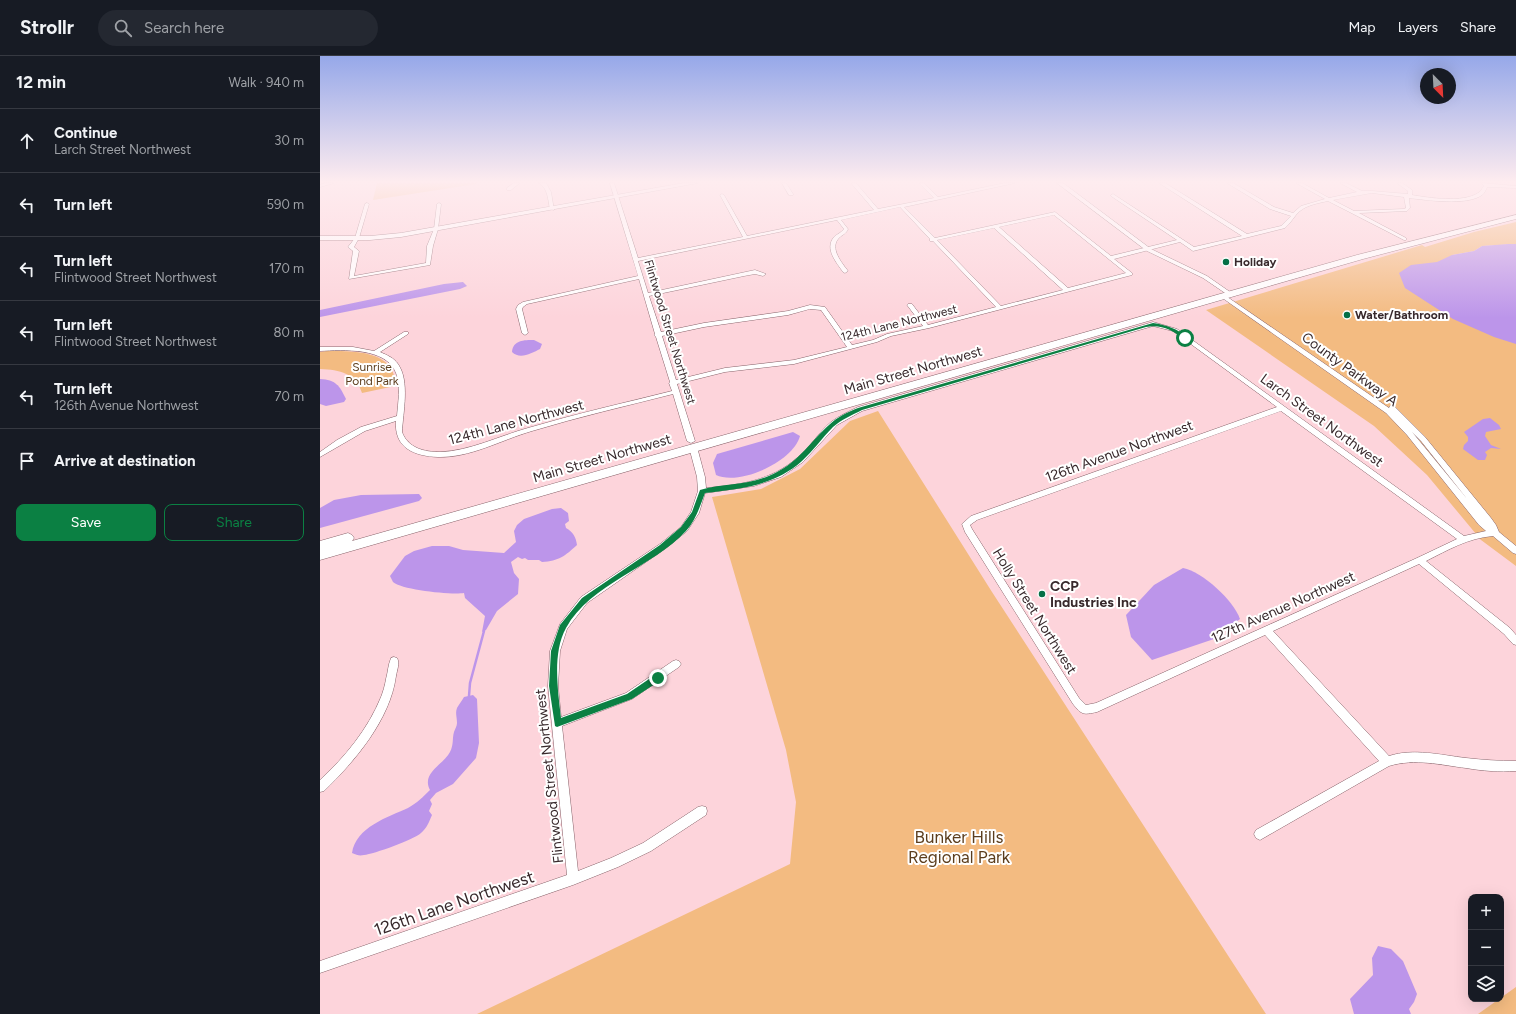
<!DOCTYPE html>
<meta charset="utf-8">
<style>
body{margin:0;font-family:Figtree,sans-serif;background:#242831;color:#f1f3f6}
.controls{position:absolute;right:12px;bottom:12px;display:grid;overflow:hidden;border-radius:8px;box-shadow:0 4px 16px #0002}
.controls button{width:36px;height:36px;display:grid;place-items:center;padding:0;border:0;border-bottom:1px solid #363941;background:#171b24;color:#f1f3f6;font:20px sans-serif}
.compass{position:absolute;left:1100px;top:12px;width:36px;height:36px;border-radius:50%;background:#171b24;box-shadow:0 4px 16px #0002;rotate:156deg}
.stop{position:absolute;width:12px;height:12px;margin:-9px;border:3px solid #0b8043;border-radius:50%;background:#fff}
.stop.end{background:#0b8043;border-color:#fff;box-shadow:0 1px 4px #0008}
.list{margin:0;padding:0;list-style:none}
h2{display:flex;justify-content:space-between;align-items:center;height:52px;margin:0;padding:0 16px;font-size:17px}
h2 small{font-size:13px;font-weight:400;color:#9ea1a6}
.list li{display:grid;grid-template-columns:26px 1fr auto;gap:12px;align-items:center;box-sizing:border-box;height:64px;padding:0 16px;border-top:1px solid #363941}
.list b{display:block;font-size:15px;white-space:nowrap}
.list p{margin:0;font-size:13px;white-space:nowrap;color:#9ea1a6}
.list em{font-size:13px;font-style:normal;color:#9ea1a6}
.actions{display:flex;gap:8px;padding:12px 16px}
.actions a{flex:1;padding:9px 0;border:1px solid #0b8043;border-radius:8px;text-align:center;font-size:14px;color:#0b8043}
.actions .main{background:#0b8043;color:#fff}
.icon{flex:none;width:22px;height:22px;fill:none;stroke:currentColor;stroke-width:2;stroke-linecap:round;stroke-linejoin:round}
.map{position:relative;flex:none;width:1196px;height:958px;overflow:hidden}
header{display:flex;align-items:center;gap:24px;box-sizing:border-box;height:56px;padding:0 20px;background:#171b24;border-bottom:1px solid #363941}
header strong{font-size:19px}
nav{display:flex;gap:22px;margin-inline-start:auto;font-size:14px}
.search{width:280px;height:36px;background:#242831;display:flex;align-items:center;gap:10px;box-sizing:border-box;padding:0 14px;border-radius:22px;color:#9ea1a6;font-size:15px}
main{display:flex}
aside{flex:1;background:#171b24}
.map>svg:first-child{display:block}
.green{fill:#f3bb81}
.water{fill:#bc95ea}
.lines{fill:none;stroke-linecap:round;stroke-linejoin:round}
.stream{stroke:#bc95ea;stroke-width:2.5}
.minor-casing{stroke:#87636a;stroke-width:1}
.tertiary-casing{stroke:#87636a;stroke-width:1}
.secondary-casing{stroke:#87636a;stroke-width:1}
.minor{fill:#fff;fill-rule:evenodd}
.tertiary{fill:#fff;fill-rule:evenodd}
.secondary{fill:#fff;fill-rule:evenodd}
.route{fill:#0b8043}
.poi-dot{fill:#056f46;stroke:#fff;stroke-width:1.5}
.labels{text-anchor:middle;stroke-width:4;stroke-linejoin:round;paint-order:stroke}
.far-poi-label{font-size:12px;font-weight:bold;fill:#38292c;stroke:#fff;text-anchor:start}
.far-street-label{font-size:12px;fill:#38292c;stroke:#fff}
.far-park-label{font-size:12px;fill:#5c3e1e;stroke:#fff}
.street-label{font-size:14px;fill:#38292c;stroke:#fff}
.poi-label{font-size:14px;font-weight:bold;fill:#38292c;stroke:#fff;text-anchor:start}
.near-park-label{font-size:17px;fill:#5c3e1e;stroke:#fff}
.near-street-label{font-size:17px;fill:#38292c;stroke:#fff}
</style>
<header>
<strong>Strollr</strong>
<div class="search"><svg class="icon" aria-label="search" viewBox="0 0 24 24"><circle cx="10" cy="10" r="6"/><path d="M15 15l6 6"/></svg>Search here</div>
<nav><a>Map</a><a>Layers</a><a>Share</a></nav>
</header>
<main>
<aside>
<h2>12 min<small>Walk · 940 m</small></h2>
<ul class="list">
<li><svg class="icon" aria-label="ahead" viewBox="0 0 24 24"><path d="M12 20V5M6 11l6-6 6 6"/></svg><div><b>Continue</b><p>Larch Street Northwest</p></div><em>30 m</em></li>
<li><svg class="icon" aria-label="left" viewBox="0 0 24 24"><path d="M17 20v-9H6M10 6l-5 5 5 5"/></svg><div><b>Turn left</b></div><em>590 m</em></li>
<li><svg class="icon" aria-label="left" viewBox="0 0 24 24"><path d="M17 20v-9H6M10 6l-5 5 5 5"/></svg><div><b>Turn left</b><p>Flintwood Street Northwest</p></div><em>170 m</em></li>
<li><svg class="icon" aria-label="left" viewBox="0 0 24 24"><path d="M17 20v-9H6M10 6l-5 5 5 5"/></svg><div><b>Turn left</b><p>Flintwood Street Northwest</p></div><em>80 m</em></li>
<li><svg class="icon" aria-label="left" viewBox="0 0 24 24"><path d="M17 20v-9H6M10 6l-5 5 5 5"/></svg><div><b>Turn left</b><p>126th Avenue Northwest</p></div><em>70 m</em></li>
<li><svg class="icon" aria-label="arrive" viewBox="0 0 24 24"><path d="M6 21V4h12l-3 4 3 4H6"/></svg><div><b>Arrive at destination</b></div></li>
</ul>
<div class="actions"><a class="main">Save</a><a>Share</a></div>
</aside>
<div class="map">
<svg width="1196" height="958" viewBox="0 0 1196 958">
<rect width="100%" height="100%" fill="#fdd4db"/>
<g class="green">
<path d="M57 127H156V128L53 144Z"/>
<path d="M1196 166V188L1162 190 1154 195 1132 199 1196 225V510L1161 484 1107 419 1054 370 886 254 1102 189 1105 191 1154 176Z"/>
<path d="M7 295C33 295 77 294 75 330L42 337C36 317 20 314 0 313V296Z"/>
<path d="M558 355 672 536 946 958H157L470 808 476 746 466 694 392 441 441 433 480 413 530 365Z"/>
<path d="M1196 931V958H1158Z"/>
</g>
<g class="water">
<path d="M1188 188H1196V288L1174 281 1133 263 1085 232 1079 217 1091 209 1117 206 1132 199 1154 195 1162 190Z"/>
<path d="M143 226 147 230 140 233 0 261V254L124 228Z"/>
<path d="M214 284 222 288 220 293C212 297 200 304 192 296 193 284 204 284 214 284Z"/>
<path d="M0 323C16 324 19 329 26 343L24 346 6 350 0 348Z"/>
<path d="M1170 362 1179 369 1181 373 1166 376 1165 380 1171 389 1181 393 1171 392 1165 396 1167 399 1165 404H1158L1143 393 1144 389 1148 385V381L1144 376 1163 363Z"/>
<path d="M473 376 480 380C473 406 419 430 396 419L393 407 397 398Z"/>
<path d="M99 438 102 442 99 445 0 472V452L14 444 41 439Z"/>
<path d="M241 452 248 457 249 465 245 468 246 472C253 476 256 481 257 489 245 500 239 505 222 506L219 504H208L205 502 202 503 198 501 191 506 194 517 199 523 198 538 177 555 166 574 162 576 165 560 145 542 144 537C131 539 82 534 73 526 72 524 71 522 70 520L85 500 94 495 112 490H129L143 494 184 497 196 486 194 475 197 469 204 463 232 453Z"/>
<path d="M863 512C883 516 913 544 920 563L894 583 832 604 811 581 806 559 834 529Z"/>
<path d="M153 639 157 643 159 687 156 702 133 728 116 737 110 744 112 748 109 755 112 759C109 766 107 772 101 777 93 784 54 798 44 799 39 800 37 799 32 797 36 771 68 761 88 752 97 747 103 741 110 734 101 717 123 709 130 696 134 688 132 683 134 676 135 673 137 670 137 667 137 661 135 657 137 652 139 648 142 645 144 641Z"/>
<path d="M1058 890 1071 893 1083 905 1097 938 1094 946 1089 953 1091 958H1034L1030 943 1053 919 1052 902Z"/>
</g>
<g class="lines">
<path class="stream" d="M149 640 150 627 164 575"/>
<defs>
<g id="minor">
<path d="M5 127H14L0 131V129Z"/>
<path d="M194 127H200L191 134H187V132Z"/>
<path d="M219 127H226L231 136 234 154 230 153C228 144 228 132 219 127Z"/>
<path d="M290 127H294L318 202 423 181 400 139 402 138 404 139 427 180 554 154 531 127H536L558 153 614 142 599 127H604L618 141 685 127H695L584 151 615 182 735 156 791 200 857 184 791 140V139L793 138 874 191 922 180 839 127H845L927 178 961 170 971 160 950 153 907 127H913L954 151 973 157 981 150 1005 143 976 127H982L1009 142 1037 136 1020 127H1026L1042 135H1052L1088 138V135L1077 127H1082L1092 134V139C1109 142 1143 147 1158 137 1161 136 1162 132 1164 130L1162 127 1196 130V132L1167 131C1166 134 1164 138 1162 139 1147 150 1106 144 1089 142L1090 152 1087 155 1039 157 1086 182V184H1084L1008 145C999 147 987 149 980 155 974 160 971 167 965 172L873 195 860 186 794 203 812 217V219L609 272 571 280 557 286 474 308 405 316 357 328 375 385 371 387 367 385 353 338C306 350 258 361 212 375 181 384 150 402 118 401 94 400 74 392 76 365L45 375 0 401V396L17 384 41 371 77 360C78 347 81 330 76 317 66 291 23 294 0 295V291H33L54 295 84 276H88V278L60 296C67 299 74 302 78 308 90 325 83 356 82 376 88 392 104 396 120 396 150 395 179 380 208 372 255 358 304 347 352 335L349 327 350 326 336 281 334 279 335 278 319 223 207 248 203 251 202 253 208 277 205 279 202 277 196 253 198 249 203 246 318 220ZM1052 137 1084 141 1086 152 1084 153 1034 155 1013 144ZM580 151 610 183V185H613L676 251 608 269 592 248H588L587 249 603 270 567 278 553 284 532 289 505 251 490 249 468 255 384 267 341 276 329 240 424 220 435 218 443 220 446 218 435 214 328 237 318 205 517 164 524 173C521 177 517 178 514 181 504 193 517 207 523 216L525 217 528 215C522 207 509 192 519 182 523 178 526 178 528 173L521 164ZM734 159 806 217 748 232 679 171ZM674 172 743 234 681 250 617 184ZM490 253 501 254 527 291 474 304 405 312 356 324 342 280 384 271 468 259Z"/>
<path d="M462 127H466L473 138V139H469Z"/>
<path d="M47 147 49 148 39 182 34 191 39 195 34 220 106 207 107 190 114 173 117 148 119 147 121 148 118 173 113 190 110 209 29 223 33 195 28 191 35 182 45 148Z"/>
<path d="M903 238 1069 352 1070 350H1074L1105 381 1171 462 1176 469 1179 476 1196 490V498L1193 497 1173 480C1148 482 1128 494 1106 505L1190 572 1196 579V589L1193 588 1184 578 1099 508 953 575 1069 700C1094 692 1120 699 1146 702 1163 704 1179 705 1196 705V715C1179 716 1163 715 1146 712 1121 709 1095 702 1069 710L940 784 936 782 934 778 936 774 1059 705 945 579 777 656C763 659 762 659 753 648L645 476 642 468 651 460 957 351 853 275 833 270 542 355 517 369 483 406 461 421 434 430 385 437 379 457 367 475 346 492 267 547 247 573 240 595 238 630 241 661 306 637 353 605 356 604 359 605 361 608 359 611 312 643 242 670 258 815 291 802 323 787 378 751 382 750 386 751 387 755 386 759 331 795 298 811 253 829 0 917V905L247 819 228 630 230 595 240 568 261 541 340 488 361 471 371 456 378 435 377 421 369 391 370 389H373L377 391 385 421 386 432C419 429 451 425 477 402 490 392 498 377 511 366 519 360 528 356 538 351L833 266 857 273 1144 480 1166 475 1159 469 1087 379 1066 357 901 241 900 240ZM961 355 1137 483 1097 502 776 647 766 649 759 642 652 473 650 469 657 464ZM1092 376 1101 385 1148 444Z"/>
<path d="M74 601 77 602C80 607 77 614 76 620 70 664 35 705 4 735L0 736V724C25 701 48 673 61 641 63 636 65 629 66 623 68 616 68 609 71 602Z"/>
</g>
<g id="tertiary">
<path d="M364 127H378L81 181 50 184H0V180H50L81 177Z"/>
<path d="M737 127H743L831 193 887 220 913 238 908 239 883 222 827 195Z"/>
</g>
<path id="secondary" d="M1196 159V163L1043 203 0 504V485L28 477 32 479 34 482 32 485 1037 199Z"/>
</defs>
<use href="#minor" class="minor-casing"/>
<use href="#tertiary" class="tertiary-casing"/>
<use href="#secondary" class="secondary-casing"/>
<use href="#minor" class="minor"/>
<use href="#tertiary" class="tertiary"/>
<use href="#secondary" class="secondary"/>
</g>
<linearGradient id="sky" x2="0" y2="1"><stop stop-color="#96a8e9"/><stop offset="0.48" stop-color="#feecef"/><stop offset="1" stop-color="#feecef" stop-opacity="0"/></linearGradient>
<rect width="1196" height="262" fill="url(#sky)"/>
<path class="route" d="M833 267C847 269 858 273 868 282L864 283C852 274 841 268 826 271L542 354C532 359 521 364 513 371 502 382 493 395 482 405 454 430 419 433 385 437 380 450 376 464 366 475 333 511 270 528 246 572 232 597 238 635 241 662L307 638 335 619H341V624L312 643 237 671 235 670 229 630 231 595 240 569 262 542 340 489 361 471 372 456 380 434C408 426 429 431 457 416 479 405 491 385 509 369 517 361 528 356 538 352Z"/>
<g class="poi-dot">
<circle cx="906" cy="206" r="4"/>
<circle cx="1027" cy="259" r="4"/>
<circle cx="722" cy="538" r="4"/>
</g>
<g class="labels">
<g class="far-poi-label">
<text x="914" y="210">Holiday</text>
<text x="1035" y="263">Water/Bathroom</text>
</g>
<g class="far-street-label">
<text transform="translate(579 267) rotate(-14)" y="4">124th Lane Northwest</text>
<text transform="translate(350 276) rotate(73)" y="4">Flintwood Street Northwest</text>
</g>
<g class="far-park-label">
<text x="52" y="315">Sunrise<tspan x="52" dy="14">Pond Park</tspan></text>
</g>
<g class="street-label">
<text transform="translate(1030 313) rotate(36)" y="5">County Parkway A</text>
<text transform="translate(593 314) rotate(-16)" y="5">Main Street Northwest</text>
<text transform="translate(1002 364) rotate(36)" y="5">Larch Street Northwest</text>
<text transform="translate(196 366) rotate(-15)" y="5">124th Lane Northwest</text>
<text transform="translate(799 395) rotate(-20)" y="5">126th Avenue Northwest</text>
<text transform="translate(282 402) rotate(-16)" y="5">Main Street Northwest</text>
<text transform="translate(963 551) rotate(-24)" y="5">127th Avenue Northwest</text>
<text transform="translate(715 555) rotate(58)" y="5">Holly Street Northwest</text>
<text transform="translate(229 720) rotate(-96)" y="5">Flintwood Street Northwest</text>
</g>
<g class="poi-label">
<text x="730" y="535">CCP<tspan x="730" dy="16">Industries Inc</tspan></text>
</g>
<g class="near-park-label">
<text x="639" y="787">Bunker Hills<tspan x="639" dy="20">Regional Park</tspan></text>
</g>
<g class="near-street-label">
<text transform="translate(134 847) rotate(-19)" y="6">126th Lane Northwest</text>
</g>
</g>
</svg>
<div class="controls">
<button>+</button>
<button>−</button>
<button><svg class="icon" aria-label="layers" viewBox="0 0 24 24"><path d="M12 4l9 5-9 5-9-5zM3 14l9 5 9-5"/></svg></button>
</div>
<svg class="compass" viewBox="-18 -18 36 36"><path d="M0-13l5 13h-10z" fill="#e53935"/><path d="M0 13l5-13h-10z" fill="#9ea1a6"/></svg>
<div class="stop" style="left:865px;top:282px"></div>
<div class="stop end" style="left:338px;top:622px"></div>
</div>
</main>
